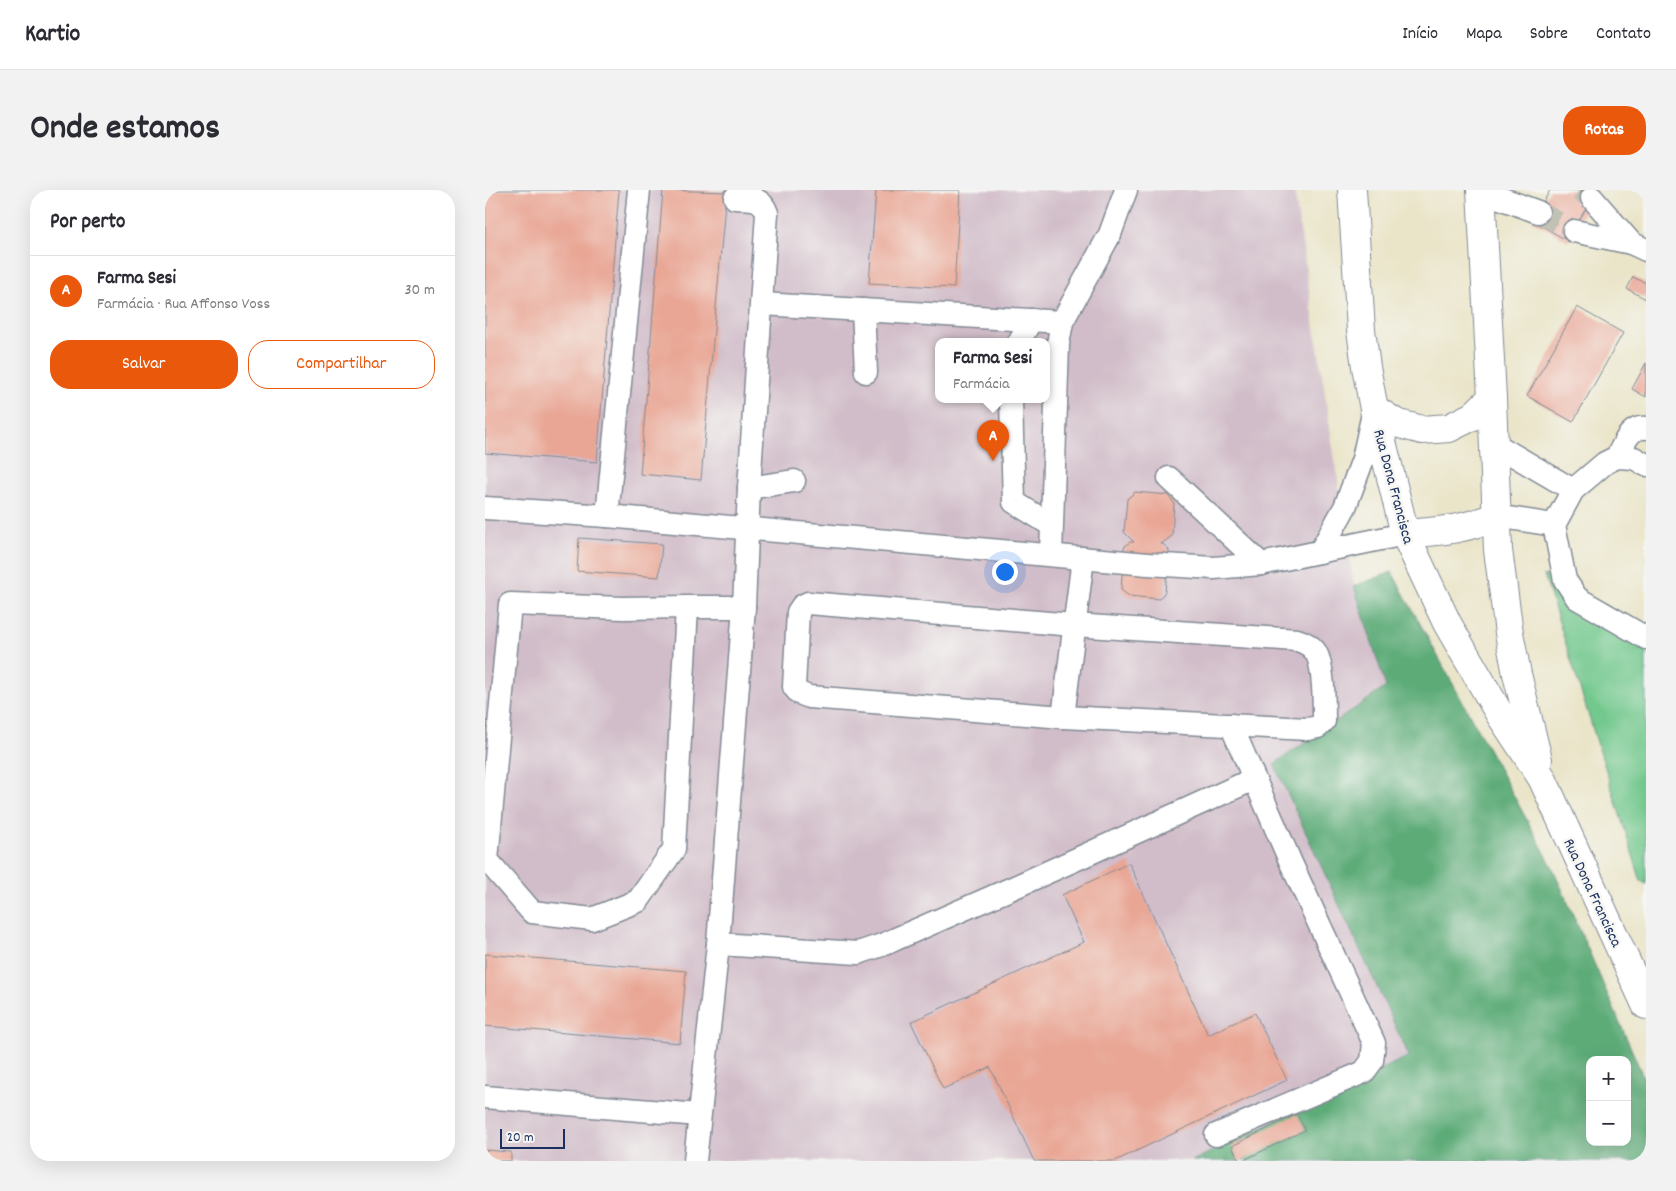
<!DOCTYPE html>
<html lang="pt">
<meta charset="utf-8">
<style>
body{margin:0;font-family:Dekko,sans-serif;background:#f2f2f3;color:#2b2b33}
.controls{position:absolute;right:15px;bottom:15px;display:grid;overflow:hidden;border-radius:10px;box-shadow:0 5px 20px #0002}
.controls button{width:45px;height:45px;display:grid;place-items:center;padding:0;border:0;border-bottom:1px solid #e1e1e2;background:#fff;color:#2b2b33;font:25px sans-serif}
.scale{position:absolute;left:15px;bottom:12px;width:65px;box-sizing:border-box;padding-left:5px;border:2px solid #1b2f5e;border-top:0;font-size:14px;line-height:18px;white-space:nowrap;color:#1b2f5e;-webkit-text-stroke:4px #f6f6f2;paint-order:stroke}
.you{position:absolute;left:519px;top:381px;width:18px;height:18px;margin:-12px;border:4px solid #fff;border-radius:50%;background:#1a73e8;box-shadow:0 0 0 8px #1a73e833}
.badge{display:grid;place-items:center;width:32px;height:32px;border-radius:50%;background:#ea580c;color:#fff;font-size:16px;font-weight:700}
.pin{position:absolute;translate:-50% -41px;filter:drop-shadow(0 1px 2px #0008)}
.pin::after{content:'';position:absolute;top:26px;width:18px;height:15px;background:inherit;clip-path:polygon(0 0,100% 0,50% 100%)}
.popup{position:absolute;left:450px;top:148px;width:115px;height:65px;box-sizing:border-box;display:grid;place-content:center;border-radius:10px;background:#fff;filter:drop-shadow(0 1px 4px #0005);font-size:16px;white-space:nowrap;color:#7c7c81}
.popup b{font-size:19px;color:#2b2b33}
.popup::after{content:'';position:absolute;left:50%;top:100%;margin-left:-10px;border:10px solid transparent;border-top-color:#fff}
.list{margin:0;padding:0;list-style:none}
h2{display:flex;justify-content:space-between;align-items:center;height:65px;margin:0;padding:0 20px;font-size:21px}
h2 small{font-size:16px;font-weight:400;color:#7c7c81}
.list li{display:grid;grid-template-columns:32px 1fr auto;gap:15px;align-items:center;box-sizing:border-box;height:70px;padding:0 20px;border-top:1px solid #e1e1e2}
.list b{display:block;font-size:19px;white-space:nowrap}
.list p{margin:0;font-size:16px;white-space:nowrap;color:#7c7c81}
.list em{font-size:16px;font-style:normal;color:#7c7c81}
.actions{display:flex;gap:10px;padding:15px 20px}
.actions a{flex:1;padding:11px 0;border:1px solid #ea580c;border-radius:20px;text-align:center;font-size:18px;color:#ea580c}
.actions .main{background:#ea580c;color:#fff}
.map{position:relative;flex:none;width:1161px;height:971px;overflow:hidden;border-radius:20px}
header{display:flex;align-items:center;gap:30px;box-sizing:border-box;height:70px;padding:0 25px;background:#fff;border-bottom:1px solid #e1e1e2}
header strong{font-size:24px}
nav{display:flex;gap:28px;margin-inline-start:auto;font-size:18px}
.intro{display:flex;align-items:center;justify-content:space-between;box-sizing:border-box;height:120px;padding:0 30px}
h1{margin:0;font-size:35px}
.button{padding:12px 22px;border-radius:20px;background:#ea580c;color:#fff;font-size:18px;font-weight:700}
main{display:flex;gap:30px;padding:0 30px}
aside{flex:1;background:#fff;border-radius:20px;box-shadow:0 5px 20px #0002}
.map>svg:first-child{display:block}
.industrial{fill:#d1bdc9;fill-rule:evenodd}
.green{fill:#72c88d;stroke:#467c76}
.forest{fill:#5dac78;stroke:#3c6e6b;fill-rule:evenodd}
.building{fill:#e9a694}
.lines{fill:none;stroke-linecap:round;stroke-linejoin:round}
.minor-tunnel{stroke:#c1c1b4;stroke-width:22;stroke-dasharray:22 11;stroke-linecap:butt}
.minor-casing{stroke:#828a94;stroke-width:25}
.major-casing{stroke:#828a94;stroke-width:30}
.minor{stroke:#fff;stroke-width:22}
.major{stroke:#fff;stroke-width:28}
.labels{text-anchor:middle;stroke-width:5;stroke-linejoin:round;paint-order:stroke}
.street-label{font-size:16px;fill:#1b2f5e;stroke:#f6f6f2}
</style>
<header>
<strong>Kartio</strong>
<nav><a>Início</a><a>Mapa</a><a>Sobre</a><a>Contato</a></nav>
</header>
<div class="intro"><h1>Onde estamos</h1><a class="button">Rotas</a></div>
<main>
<aside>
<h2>Por perto<small></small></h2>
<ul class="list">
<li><span class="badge">A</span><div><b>Farma Sesi</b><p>Farmácia · Rua Affonso Voss</p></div><em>30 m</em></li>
</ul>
<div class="actions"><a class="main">Salvar</a><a>Compartilhar</a></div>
</aside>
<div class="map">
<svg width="1161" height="971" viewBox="0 0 1161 971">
<rect width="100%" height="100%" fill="#f6f6f2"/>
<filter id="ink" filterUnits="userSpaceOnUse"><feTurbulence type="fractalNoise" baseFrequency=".02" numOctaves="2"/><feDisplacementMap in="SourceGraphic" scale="10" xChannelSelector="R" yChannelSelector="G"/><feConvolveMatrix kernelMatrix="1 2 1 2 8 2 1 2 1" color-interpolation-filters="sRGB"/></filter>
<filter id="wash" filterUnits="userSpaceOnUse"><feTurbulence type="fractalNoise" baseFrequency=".0096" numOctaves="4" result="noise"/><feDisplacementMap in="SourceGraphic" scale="20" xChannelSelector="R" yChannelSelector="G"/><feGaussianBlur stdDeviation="1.12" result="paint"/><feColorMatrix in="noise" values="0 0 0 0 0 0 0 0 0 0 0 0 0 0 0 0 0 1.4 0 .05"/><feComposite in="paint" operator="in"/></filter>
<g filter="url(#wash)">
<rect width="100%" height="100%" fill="#eae5c9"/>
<path class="industrial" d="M0 0H809L869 396 901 497 789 574 924 866 707 971H0ZM454 152H562V210H454Z"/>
<path class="green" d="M1059 385 1161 437V694L1156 691Z"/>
<path class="forest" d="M907 382 1067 676 1161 893V971H707L924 866 789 574 901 497 869 396ZM1105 870H1142V952H1105Z"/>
<g id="blocks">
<g class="building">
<path d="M0 0H134L112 272 0 263Z"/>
<path d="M178 0 241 2 216 290 155 284Z"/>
<path d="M391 0H475L469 98 384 93Z"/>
<path d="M1065 0H1111L1083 51 1048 31Z"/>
<path d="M1148 87 1161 93V109L1142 99Z"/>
<path d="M1092 117 1138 143 1088 232 1042 206Z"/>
<path d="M1161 173V207L1147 199Z"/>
<path d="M650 302 683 305 689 313 687 346 676 354H678L684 360 680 402 674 409 644 406 636 400 639 357 645 352H649L639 342 642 309Z"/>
<path d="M94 348 177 354 174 387 92 381Z"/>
<path d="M644 673 723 845 770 823 802 890 630 971H549L505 877 458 899 426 832 599 752 577 705Z"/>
<path d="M0 764 201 781 195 853 0 836Z"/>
<path d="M812 924 820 940 757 971H754L747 956Z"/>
<path d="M0 960 26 962V971H0Z"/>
</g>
</g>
</g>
<g filter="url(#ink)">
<use href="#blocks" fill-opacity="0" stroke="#828a94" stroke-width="1"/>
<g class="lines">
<g class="minor-tunnel">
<path d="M1094 0 1107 8"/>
<path d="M1053 22 1089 41"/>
</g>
<defs>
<g id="minor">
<path d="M996 1 1053 22"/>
<path d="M1107 8 1146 53"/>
<path d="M1089 41 1146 53 1161 60"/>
<path d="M277 114 577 132"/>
<path d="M378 120 381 182"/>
<path d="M534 152 546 130"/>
<path d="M526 210 529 312 566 335"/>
<path d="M1008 253 1088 300"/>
<path d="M1132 267C1139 254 1144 236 1161 238"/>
<path d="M1161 275 1149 268 1132 267 1120 273 1088 300 1069 335 1080 390 1092 408 1161 448"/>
<path d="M684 288 776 374"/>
<path d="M264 298 309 291"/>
<path d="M0 318 122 326 663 374 729 378 776 374 920 344"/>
<path d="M122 326 154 0"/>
<path d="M1011 326 1069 335"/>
<path d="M835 362 860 317 878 269 889 219"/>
<path d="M566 365 573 154 577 132 625 44 641 0"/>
<path d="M323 413 589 435 812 450C819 452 824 454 829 460 839 471 839 516 839 531L833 537 823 539 578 527 324 507 314 503 309 497 313 422 317 416Z"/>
<path d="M202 417 138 418 25 414 2 670 47 722 107 729 153 711 189 659 202 417H259"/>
<path d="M578 527 598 368"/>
<path d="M233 754 373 763 397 755 532 696 769 589"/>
<path d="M0 907 214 925"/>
<path d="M731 945 879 882 887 871 889 853 806 673 746 535"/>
<path d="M210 971 233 754 259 417 264 298 282 23C276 6 266 9 250 8"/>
</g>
<g id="major">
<path d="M867 0 876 140 881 177 889 219 920 344 962 433 1014 523 1057 588 1161 815"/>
<path d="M996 0 1007 208 1013 360 1024 443 1032 484 1053 570"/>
<path d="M889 219 911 233 937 240 964 238 988 226 1007 208"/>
<path d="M920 344C954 341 979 340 1011 326"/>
</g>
</defs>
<use href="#minor" class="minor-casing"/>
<use href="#major" class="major-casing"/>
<use href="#minor" class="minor"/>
<use href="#major" class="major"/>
</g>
</g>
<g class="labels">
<g class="street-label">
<text transform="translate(910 296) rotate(75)" y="6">Rua Dona Francisca</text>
<text transform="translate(1109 702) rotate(65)" y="6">Rua Dona Francisca</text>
</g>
</g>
</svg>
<div class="controls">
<button>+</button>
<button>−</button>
</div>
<div class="scale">20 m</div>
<div class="you"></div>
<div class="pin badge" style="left:508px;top:271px">A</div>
<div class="popup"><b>Farma Sesi</b>Farmácia</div>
</div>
</main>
